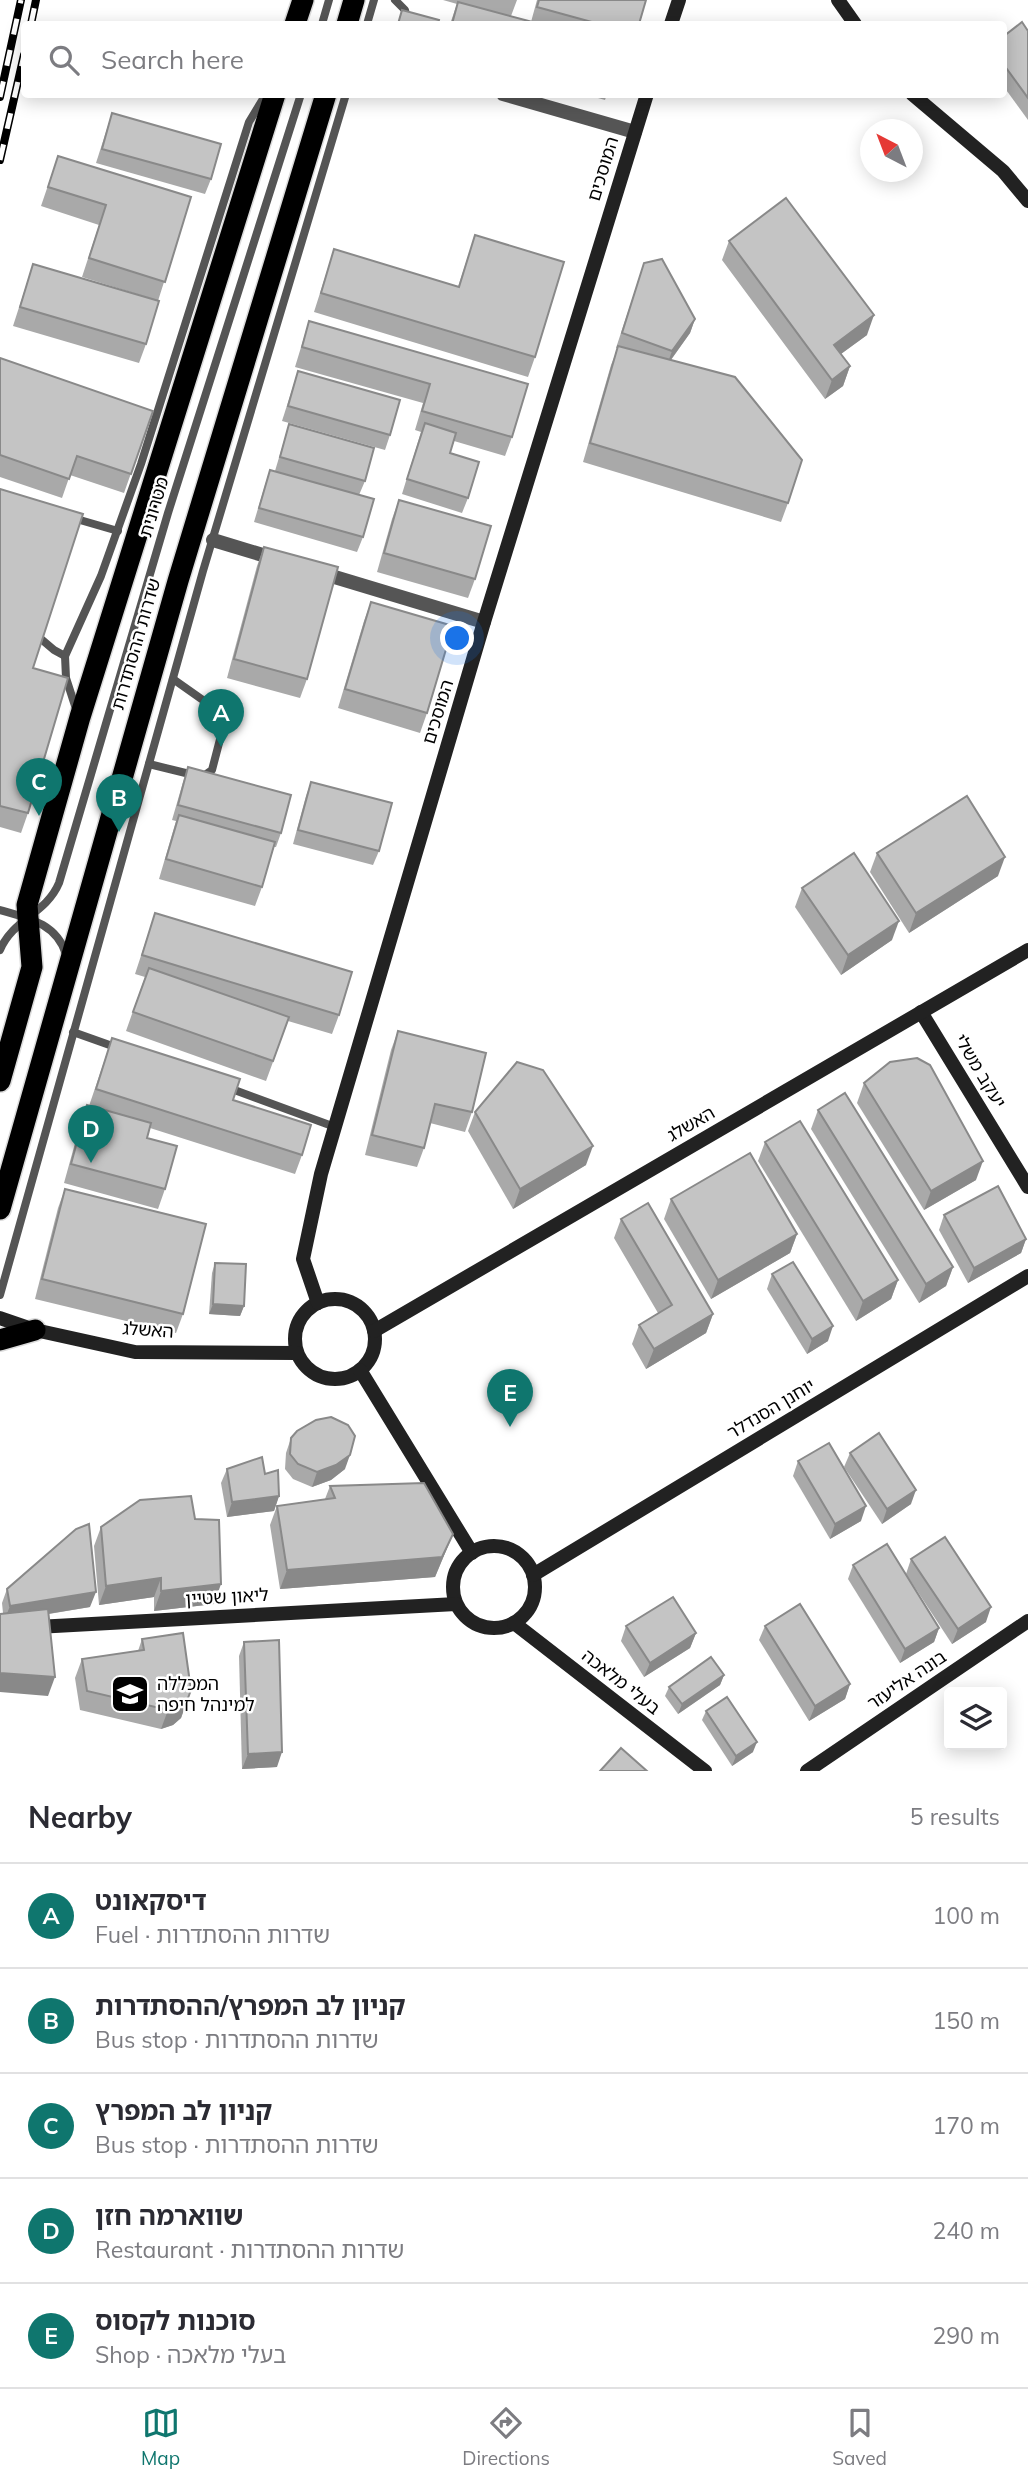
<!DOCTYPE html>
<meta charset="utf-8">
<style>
body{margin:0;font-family:Mulish,"Noto Sans Hebrew",sans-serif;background:#f7f7f7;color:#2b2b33}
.controls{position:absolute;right:21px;bottom:21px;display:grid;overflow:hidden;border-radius:7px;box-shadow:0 4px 18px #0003}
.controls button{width:63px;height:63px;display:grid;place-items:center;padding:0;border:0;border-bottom:2px solid #e1e1e2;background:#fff;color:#2b2b33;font:35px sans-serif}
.compass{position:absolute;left:860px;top:119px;width:63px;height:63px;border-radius:50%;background:#fff;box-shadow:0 4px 18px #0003;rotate:318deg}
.you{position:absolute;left:458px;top:639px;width:24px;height:24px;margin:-18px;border:5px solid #fff;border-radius:50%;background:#1a73e8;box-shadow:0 0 0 10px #1a73e833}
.badge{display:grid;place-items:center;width:46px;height:46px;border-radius:50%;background:#0f766e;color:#fff;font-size:23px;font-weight:700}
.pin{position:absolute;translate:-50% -58px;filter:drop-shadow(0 2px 4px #0008)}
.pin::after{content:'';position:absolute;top:37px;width:24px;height:21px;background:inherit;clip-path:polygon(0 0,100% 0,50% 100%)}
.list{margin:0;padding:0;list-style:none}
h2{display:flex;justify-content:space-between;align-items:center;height:91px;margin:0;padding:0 28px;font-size:30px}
h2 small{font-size:23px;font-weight:400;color:#7c7c81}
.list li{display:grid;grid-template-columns:46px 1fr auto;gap:21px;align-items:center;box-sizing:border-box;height:105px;padding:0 28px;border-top:2px solid #e1e1e2}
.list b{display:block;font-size:26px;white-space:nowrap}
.list p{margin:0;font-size:23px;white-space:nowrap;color:#7c7c81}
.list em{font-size:23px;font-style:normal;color:#7c7c81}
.icon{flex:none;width:38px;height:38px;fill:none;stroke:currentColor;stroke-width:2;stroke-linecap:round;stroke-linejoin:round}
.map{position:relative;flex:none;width:1028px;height:1771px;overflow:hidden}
.search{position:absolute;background:#fff;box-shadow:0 4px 18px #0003;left:21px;right:21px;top:21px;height:77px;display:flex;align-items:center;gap:18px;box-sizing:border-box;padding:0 24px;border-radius:7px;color:#7c7c81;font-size:26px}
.sheet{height:616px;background:#fff}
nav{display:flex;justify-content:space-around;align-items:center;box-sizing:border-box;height:98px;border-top:2px solid #e1e1e2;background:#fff;font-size:19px;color:#7c7c81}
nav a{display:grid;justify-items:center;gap:4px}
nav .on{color:#0f766e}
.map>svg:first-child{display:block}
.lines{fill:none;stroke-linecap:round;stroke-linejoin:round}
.highway-casing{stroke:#dbdbdb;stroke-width:24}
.lane{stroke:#555;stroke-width:8}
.street{stroke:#555;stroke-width:14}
.secondary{stroke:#222;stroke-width:14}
.highway{stroke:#000;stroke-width:21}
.rail-casing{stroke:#000;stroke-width:8}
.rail{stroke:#fff;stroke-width:5;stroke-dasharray:16;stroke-linecap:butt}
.wall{fill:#a9a9a9}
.shaded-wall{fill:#898989}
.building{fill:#c4c4c4;stroke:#898989;stroke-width:2}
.labels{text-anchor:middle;stroke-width:5;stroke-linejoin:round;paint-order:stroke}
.street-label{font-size:18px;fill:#000;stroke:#fff}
.poi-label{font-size:18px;fill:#000;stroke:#fff;text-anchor:start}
</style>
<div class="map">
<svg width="1028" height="1771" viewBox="0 0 1028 1771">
<rect width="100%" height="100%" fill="#fff"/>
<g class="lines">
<defs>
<g id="highway">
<path d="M295 24 303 0"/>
<path d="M347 24 354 0"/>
<path d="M0 1081 32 967 27 905 80 717 275 94"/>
<path d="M0 1209 178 581 326 94"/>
<path d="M0 1340 35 1330"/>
</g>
</defs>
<use href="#highway" class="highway-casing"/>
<g class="lane">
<path d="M395 0 405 10 408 24"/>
<path d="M322 24 329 0"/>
<path d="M367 24 374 0"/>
<path d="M73 518 118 531"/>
<path d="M34 633 54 650 65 656"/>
<path d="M77 712 66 678 65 656 101 576 141 464 249 122 266 94"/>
<path d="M149 764 202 777 212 770 224 724 217 710 173 679"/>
<path d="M0 910C28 918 56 923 66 954"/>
<path d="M0 950C13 919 46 914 59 883L168 513 301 94"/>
<path d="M73 1032 118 1048"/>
<path d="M229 1088 335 1127"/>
<path d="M0 1295 203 571 346 94"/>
</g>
<g class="street">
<path d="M503 94 635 132"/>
<path d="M213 540 279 560"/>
<path d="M318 572 484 622"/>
</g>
<g class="secondary">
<path d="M838 0 855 24"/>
<path d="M671 24 679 0"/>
<path d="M912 94 1003 171 1028 201"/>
<path d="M921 1012 1028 1187"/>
<circle cx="335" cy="1339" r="40"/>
<path d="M318 1303 303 1259 321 1174 484 622 647 94"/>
<path d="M0 1318 35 1330 135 1352 297 1353"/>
<path d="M374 1331 1028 950"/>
<path d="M360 1370 472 1553"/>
<circle cx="494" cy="1587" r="41"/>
<path d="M533 1575 1028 1276"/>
<path d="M514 1623 705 1771"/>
<path d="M0 1629 456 1604"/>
<path d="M807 1771 1028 1621"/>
</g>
<use href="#highway" class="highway"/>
<defs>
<g id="rail">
<path d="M31 24 36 0"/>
<path d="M0 97 21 0"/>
<path d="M0 160 24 55"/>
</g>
</defs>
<use href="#rail" class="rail-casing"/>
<use href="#rail" class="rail"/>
</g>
<g class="wall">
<path d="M443 0H517L511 16 531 22 537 0H646L639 24H450L457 4Z"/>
<path d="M1028 31V120L1004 87V36Z"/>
<path d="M584 94H607L605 100Z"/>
<path d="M112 113 211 179 205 194 96 163Z"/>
<path d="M58 156 191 197 158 301 146 344 139 363 13 326 33 264 153 299 82 277 99 225 41 206Z"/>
<path d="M475 235 535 357 528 377 314 312 334 249 458 287Z"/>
<path d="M729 241 867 335 841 354 850 366 843 386 825 399 722 260Z"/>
<path d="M644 263 695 319 690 333 671 360 788 503 781 522 583 462 611 365 618 348H616Z"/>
<path d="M309 321 528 384 512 437 505 456 454 441 450 453 468 498 462 513 402 494 421 432 415 430 423 403 295 367Z"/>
<path d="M0 358 153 411 124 493 70 475 62 498 0 477Z"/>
<path d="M298 371 390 435 385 450 282 421Z"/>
<path d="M289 424 365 481 359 495 363 537 357 552 254 522 265 485 270 470 275 471Z"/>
<path d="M0 489 33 668 28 813 21 833 0 827Z"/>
<path d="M399 500 475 579 468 598 377 572 392 519Z"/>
<path d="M264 547 307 679 300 698 227 678 257 566Z"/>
<path d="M371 602 427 713 420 733 338 708 364 621Z"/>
<path d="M188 767 281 833 276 847H274L262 887 255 906 159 879 176 821 172 820 183 782Z"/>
<path d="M311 782 379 851 373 865 293 844 306 796Z"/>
<path d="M877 853 998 876 909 933 870 872Z"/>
<path d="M802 888 892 940 841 975 795 907Z"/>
<path d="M155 913 339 1015 332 1034 288 1021 266 1081 126 1031 145 977 135 974Z"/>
<path d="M398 1031 472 1112 465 1132 430 1123 424 1148 417 1167 365 1155 391 1050Z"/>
<path d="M112 1038 233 1100 302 1155 295 1174 150 1128 147 1138 165 1189 158 1209 64 1183 80 1125 87 1105 89 1106Z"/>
<path d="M864 1083 976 1180 924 1210 857 1103Z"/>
<path d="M818 1110 953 1267 946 1286 919 1303 811 1129Z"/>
<path d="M475 1112 586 1165 513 1209 468 1131Z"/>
<path d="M765 1142 898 1280 891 1299 856 1321 758 1161Z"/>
<path d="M65 1189 183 1314 176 1333 35 1299 58 1208Z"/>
<path d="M671 1199 797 1234 790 1253 711 1299 664 1219Z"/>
<path d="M944 1215 1026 1239 1021 1253 968 1283 939 1230Z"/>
<path d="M621 1219 713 1314 706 1333 646 1369 632 1344 639 1325 658 1313 614 1238Z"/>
<path d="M215 1263 244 1306 240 1316 209 1314 212 1273Z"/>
<path d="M772 1274 828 1341 807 1354 767 1289Z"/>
<path d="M291 1438 345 1469 331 1480 312 1487 293 1479 285 1469 286 1453Z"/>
<path d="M850 1453 911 1504 882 1524 844 1467Z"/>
<path d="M798 1461 861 1521 830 1539 793 1476Z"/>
<path d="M227 1469 265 1474 279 1496 274 1511 227 1517 221 1483Z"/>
<path d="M330 1486 453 1534 435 1577 280 1589 270 1525 277 1506 325 1499Z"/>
<path d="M195 1519 214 1604 154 1611V1597L99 1605 94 1546 101 1527Z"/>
<path d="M911 1559 986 1622 952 1644 906 1574Z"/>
<path d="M853 1565 939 1628 934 1642 900 1663 848 1579Z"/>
<path d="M7 1589 90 1607 49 1614 48 1696 3 1613 2 1603Z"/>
<path d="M626 1626 696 1633 690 1648 644 1677 621 1641Z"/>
<path d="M765 1626 850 1684 845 1699 809 1721 759 1640Z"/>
<path d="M142 1639 191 1690 181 1718 173 1725 161 1729 80 1710 75 1678 82 1659 138 1651Z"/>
<path d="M244 1642 277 1767 242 1769 239 1656Z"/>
<path d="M724 1675 720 1685 678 1714 665 1696 669 1687Z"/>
<path d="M706 1711 753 1752 732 1766 702 1720Z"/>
</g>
<g class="shaded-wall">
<path d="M874 315 867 335 827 364 834 345Z"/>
<path d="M695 319 690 333 667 365 672 351Z"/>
<path d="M850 366 843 386 825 399 832 380Z"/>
<path d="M1005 857 998 876 909 933 916 913Z"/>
<path d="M899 921 892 940 841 975 848 955Z"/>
<path d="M593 1146 586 1165 513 1209 520 1189Z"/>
<path d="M983 1161 976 1180 924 1210 931 1191Z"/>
<path d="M797 1234 790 1253 711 1299 718 1280Z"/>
<path d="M1026 1239 1021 1253 968 1283 974 1268Z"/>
<path d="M953 1267 946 1286 919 1303 926 1284Z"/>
<path d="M898 1280 891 1299 856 1321 863 1301Z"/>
<path d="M213 1304 244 1306 240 1316 209 1314Z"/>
<path d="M713 1314 706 1333 646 1369 654 1349Z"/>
<path d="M833 1326 828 1341 807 1354 812 1339Z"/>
<path d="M350 1455 345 1469 331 1480 312 1487 317 1472Z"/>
<path d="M916 1490 911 1504 882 1524 887 1509Z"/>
<path d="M279 1496 274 1511 227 1517 232 1502Z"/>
<path d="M866 1506 861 1521 830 1539 835 1524Z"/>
<path d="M453 1534 435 1577 280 1589 287 1570Z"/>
<path d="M161 1578 154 1597 99 1605 106 1586Z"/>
<path d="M221 1584 214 1604 154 1611 161 1591Z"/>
<path d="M96 1592 90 1607 4 1621 10 1606Z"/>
<path d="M991 1607 986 1622 952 1644 958 1629Z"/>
<path d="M939 1628 934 1642 900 1663 905 1649Z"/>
<path d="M696 1633 690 1648 644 1677 650 1663Z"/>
<path d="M0 1673 55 1677 48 1696 0 1692Z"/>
<path d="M724 1675 720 1685 678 1714 682 1704Z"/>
<path d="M850 1684 845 1699 809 1721 815 1706Z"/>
<path d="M188 1698 181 1718 173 1725 161 1729 168 1710Z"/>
<path d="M757 1742 753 1752 732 1766 736 1756Z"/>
<path d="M282 1752 277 1767 242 1769 248 1754Z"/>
</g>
<g class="building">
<path d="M539 0H646L639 24H599L537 7Z"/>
<path d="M458 2 540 24H452Z"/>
<path d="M402 10 439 20 438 24H398Z"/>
<path d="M1022 22 1028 31V98L1004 65V36Z"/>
<path d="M112 113 221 144 211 179 102 149Z"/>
<path d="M58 156 191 197 165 282 89 258 106 205 48 187Z"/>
<path d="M786 198 874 315 834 345 850 366 832 380 729 241Z"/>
<path d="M475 235 564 262 535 357 321 293 334 249 459 287Z"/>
<path d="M662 259 695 319 672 351 622 333 644 263Z"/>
<path d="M33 264 159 301 146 344 20 307Z"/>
<path d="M309 321 528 384 512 437 422 411 430 384 302 347Z"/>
<path d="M618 346 735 377 802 460 788 503 590 443Z"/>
<path d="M0 358 153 411 131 474 77 456 69 479 0 455Z"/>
<path d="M298 371 400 400 390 435 288 406Z"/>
<path d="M425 423 456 433 450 453 479 462 468 498 407 479Z"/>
<path d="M289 424 374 448 365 481 280 457Z"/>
<path d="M270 470 374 499 363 537 259 508Z"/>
<path d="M0 489 83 514 33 668 68 678 28 813 0 806Z"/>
<path d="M399 500 491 526 475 579 384 553Z"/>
<path d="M264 547 338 567 307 679 234 659Z"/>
<path d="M371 602 453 626 427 713 345 689Z"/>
<path d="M188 767 291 795 281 833 178 805Z"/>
<path d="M311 782 392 803 379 851 298 830Z"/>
<path d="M967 796 1005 857 916 913 877 853Z"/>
<path d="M179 815 275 842 262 887 166 859Z"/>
<path d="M854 853 899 921 848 955 802 888Z"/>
<path d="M155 913 352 972 339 1015 142 955Z"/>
<path d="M149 968 289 1017 273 1061 133 1012Z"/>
<path d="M398 1031 486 1053 472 1112 435 1104 424 1148 372 1135Z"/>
<path d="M112 1038 240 1079 233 1100 311 1125 302 1155 96 1089Z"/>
<path d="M917 1058 930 1065 983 1161 931 1191 864 1083 890 1062Z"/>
<path d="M517 1062 543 1070 593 1146 520 1189 475 1112Z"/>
<path d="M845 1093 953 1267 926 1284 818 1110Z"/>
<path d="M87 1105 151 1123 147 1138 177 1146 165 1189 71 1164Z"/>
<path d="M800 1121 898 1280 863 1301 765 1142Z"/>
<path d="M750 1153 797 1234 718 1280 671 1199Z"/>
<path d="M998 1186 1026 1239 974 1268 944 1215Z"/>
<path d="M65 1189 206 1224 183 1314 42 1279Z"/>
<path d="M648 1203 713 1314 654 1349 639 1325 672 1305 621 1219Z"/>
<path d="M793 1262 833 1326 812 1339 772 1274Z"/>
<path d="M215 1263 246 1264 244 1306 213 1304Z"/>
<path d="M331 1417 348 1425 355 1436 350 1455 336 1465 317 1472 298 1464 290 1454 291 1438 297 1431 316 1420Z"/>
<path d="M879 1433 916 1490 887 1509 850 1453Z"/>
<path d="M829 1443 866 1506 835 1524 798 1461Z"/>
<path d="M262 1457 265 1474 278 1470 279 1496 232 1502 227 1469Z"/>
<path d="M424 1483 453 1534 442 1557 287 1570 277 1506 335 1498 330 1486Z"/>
<path d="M191 1496 195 1519 219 1520 221 1584 161 1591V1578L106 1586 101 1527 140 1500Z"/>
<path d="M89 1524 96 1592 10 1606 7 1589 76 1529Z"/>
<path d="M945 1537 991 1607 958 1629 911 1559Z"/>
<path d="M887 1544 939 1628 905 1649 853 1565Z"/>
<path d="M673 1597 696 1633 650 1663 626 1626Z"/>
<path d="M800 1604 850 1684 815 1706 765 1626Z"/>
<path d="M48 1609 55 1677 0 1673V1614Z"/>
<path d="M183 1633 191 1690 188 1698 180 1705 168 1710 87 1691 82 1659 144 1650 142 1639Z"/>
<path d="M279 1640 282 1752 248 1754 244 1642Z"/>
<path d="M711 1657 724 1675 682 1704 669 1687Z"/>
<path d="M727 1697 757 1742 736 1756 706 1711Z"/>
<path d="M621 1748 647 1771H600Z"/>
</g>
<defs>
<symbol id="university-square" viewBox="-11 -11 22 22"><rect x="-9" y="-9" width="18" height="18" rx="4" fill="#000" stroke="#fff"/><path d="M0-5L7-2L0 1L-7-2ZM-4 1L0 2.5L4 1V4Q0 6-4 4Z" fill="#fff"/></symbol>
</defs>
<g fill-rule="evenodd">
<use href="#university-square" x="108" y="1672" width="44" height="44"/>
</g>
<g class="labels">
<g class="street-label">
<text transform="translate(603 169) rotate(-73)" y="6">המוסכים</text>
<text transform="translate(154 507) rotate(-73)" y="6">מטרונית</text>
<text transform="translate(136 644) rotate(-74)" y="6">שדרות ההסתדרות</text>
<text transform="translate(438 712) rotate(-73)" y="6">המוסכים</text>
<text transform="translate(980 1071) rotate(59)" y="6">יעקב משלי</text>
<text transform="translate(691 1124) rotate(-30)" y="6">האשלג</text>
<text transform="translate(148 1330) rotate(4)" y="6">האשלג</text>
<text transform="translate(771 1409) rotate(-31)" y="6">יוחנן הסנדלר</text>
<text transform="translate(227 1597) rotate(-3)" y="6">ליאון שטיין</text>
<text transform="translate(907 1680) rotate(-34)" y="6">בונה אליעזר</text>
<text transform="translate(621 1682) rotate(38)" y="6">בעלי מלאכה</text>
</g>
<g class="poi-label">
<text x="157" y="1690">המכללה<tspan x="157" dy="21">למינהל חיפה</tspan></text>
</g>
</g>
</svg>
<div class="controls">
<button><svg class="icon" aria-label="layers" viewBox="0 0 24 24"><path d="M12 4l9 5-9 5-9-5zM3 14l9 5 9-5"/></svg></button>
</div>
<svg class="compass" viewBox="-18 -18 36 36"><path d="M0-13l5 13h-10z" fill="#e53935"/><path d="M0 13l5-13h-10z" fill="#7c7c81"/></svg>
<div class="you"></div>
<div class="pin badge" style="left:221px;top:747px">A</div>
<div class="pin badge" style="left:119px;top:832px">B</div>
<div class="pin badge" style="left:39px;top:816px">C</div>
<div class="pin badge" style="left:91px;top:1163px">D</div>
<div class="pin badge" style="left:510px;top:1427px">E</div>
<div class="search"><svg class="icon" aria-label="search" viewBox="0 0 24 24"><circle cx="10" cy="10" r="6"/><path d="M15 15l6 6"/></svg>Search here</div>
</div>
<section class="sheet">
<h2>Nearby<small>5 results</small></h2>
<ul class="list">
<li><span class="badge">A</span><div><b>דיסקאונט</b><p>Fuel · שדרות ההסתדרות</p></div><em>100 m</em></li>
<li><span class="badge">B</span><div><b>קניון לב המפרץ/ההסתדרות</b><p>Bus stop · שדרות ההסתדרות</p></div><em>150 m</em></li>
<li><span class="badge">C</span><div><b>קניון לב המפרץ</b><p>Bus stop · שדרות ההסתדרות</p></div><em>170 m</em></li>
<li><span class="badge">D</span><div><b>שווארמה חזן</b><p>Restaurant · שדרות ההסתדרות</p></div><em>240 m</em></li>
<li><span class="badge">E</span><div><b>סוכנות לקסוס</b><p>Shop · בעלי מלאכה</p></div><em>290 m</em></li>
</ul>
</section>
<nav>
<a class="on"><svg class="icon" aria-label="map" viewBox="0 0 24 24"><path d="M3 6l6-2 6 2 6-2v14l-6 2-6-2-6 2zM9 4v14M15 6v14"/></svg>Map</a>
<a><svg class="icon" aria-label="directions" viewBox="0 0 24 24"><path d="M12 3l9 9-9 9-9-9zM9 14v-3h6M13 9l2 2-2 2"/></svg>Directions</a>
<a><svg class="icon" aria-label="saved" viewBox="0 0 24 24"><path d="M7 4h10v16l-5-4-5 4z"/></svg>Saved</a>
</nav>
